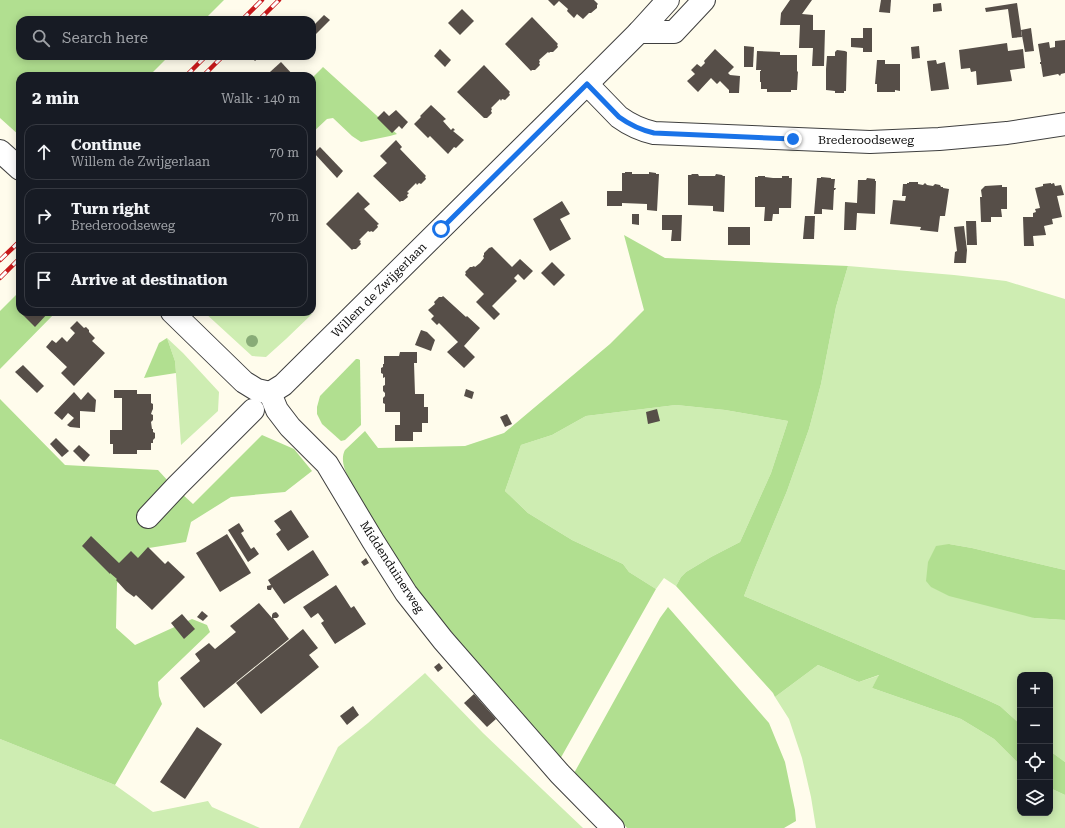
<!DOCTYPE html>
<meta charset="utf-8">
<style>
body{margin:0;font-family:"Roboto Serif",serif;background:#242831;color:#f1f3f6}
.controls{position:absolute;right:12px;bottom:12px;display:grid;overflow:hidden;border-radius:8px;box-shadow:0 2px 10px #0003}
.controls button{width:36px;height:36px;display:grid;place-items:center;padding:0;border:0;border-bottom:1px solid #363941;background:#171b24;color:#f1f3f6;font:20px sans-serif}
.stop{position:absolute;width:12px;height:12px;margin:-9px;border:3px solid #1a73e8;border-radius:50%;background:#fff}
.stop.end{background:#1a73e8;border-color:#fff;box-shadow:0 1px 4px #0008}
.list{margin:0;padding:0;list-style:none}
h2{display:flex;justify-content:space-between;align-items:center;height:52px;margin:0;padding:0 16px;font-size:17px}
h2 small{font-size:13px;font-weight:400;color:#9ea1a6}
.list li{display:grid;grid-template-columns:26px 1fr auto;gap:12px;align-items:center;box-sizing:border-box;height:56px;margin:0 8px 8px;padding:0 8px;border:1px solid #363941;border-radius:12px}
.list b{display:block;font-size:15px;white-space:nowrap}
.list p{margin:0;font-size:13px;white-space:nowrap;color:#9ea1a6}
.list em{font-size:13px;font-style:normal;color:#9ea1a6}
.icon{flex:none;width:22px;height:22px;fill:none;stroke:currentColor;stroke-width:2;stroke-linecap:round;stroke-linejoin:round}
.map{position:relative;flex:none;width:1065px;height:828px;overflow:hidden}
.search{position:absolute;background:#171b24;box-shadow:0 2px 10px #0003;left:16px;top:16px;width:300px;height:44px;display:flex;align-items:center;gap:10px;box-sizing:border-box;padding:0 14px;border-radius:12px;color:#9ea1a6;font-size:15px}
.panel{position:absolute;background:#171b24;box-shadow:0 2px 10px #0003;left:16px;top:72px;width:300px;height:244px;border-radius:12px}
.map>svg:first-child{display:block}
.green{fill:#ceedb2}
.forest{fill:#b1df90}
.building{fill:#564e48}
.lines{fill:none;stroke-linecap:round;stroke-linejoin:round}
.minor-casing{stroke:#3f3f3f;stroke-width:24}
.minor{stroke:#fff;stroke-width:22}
.rail-casing{stroke:#c8191b;stroke-width:4.5}
.rail{stroke:#fff;stroke-width:3;stroke-dasharray:9;stroke-linecap:butt}
.tree{fill:#88ab77}
.route{stroke:#1a73e8;stroke-width:5}
.labels{text-anchor:middle;stroke-width:4;stroke-linejoin:round;paint-order:stroke}
.street-label{font-size:12px;fill:#0c0c0c;stroke:#fff}
</style>
<div class="map">
<svg width="1065" height="828" viewBox="0 0 1065 828">
<rect width="100%" height="100%" fill="#fffcec"/>
<g class="green">
<path d="M848 266 954 275 1006 281 1065 299V570L972 548 949 544 1034 618 1065 620V762L1050 751V675H1020V724L1000 706 985 699 744 596 755 568 787 491 809 429 821 384 836 307Z"/>
<path d="M204 312H236L238 314H312L286 339 266 357 252 356Z"/>
<path d="M167 338 183 353 219 392 218 411 181 445 175 361Z"/>
<path d="M676 405 725 410 788 421 771 473 740 542 711 557 686 572 681 577 676 586 664 578 656 589 629 572 623 564 572 540 528 513 505 491 521 445 552 435 586 416Z"/>
<path d="M818 665 859 682 880 675 872 688 961 719 994 739 1020 765V813H1050V788L1065 795V828H816L811 797 802 758 789 719 775 697Z"/>
<path d="M425 673 483 733 583 828H299L338 747 368 723Z"/>
<path d="M0 739 115 785 153 812 208 801 212 807 260 828H0Z"/>
</g>
<g class="forest">
<path d="M0 0H224L204 20H20V56H169L149 76H20V136L0 118Z"/>
<path d="M323 67 397 134 390 136 361 142 352 136 333 118 327 119 312 133V78Z"/>
<path d="M624 235 665 258 848 266 836 307 821 384 809 429 787 491 755 568 744 596 985 699 1000 706 1020 724V765L994 739 961 719 872 688 879 675 859 682 818 665 775 697 773 693 676 586 681 577 686 572 711 557 740 542 771 473 788 421 725 410 676 405 586 416 552 435 521 445 505 491 528 513 572 540 623 564 629 572 656 589 559 761C506 699 451 637 404 570 388 548 374 524 361 500 354 487 337 465 345 450L365 431 378 448 465 446 504 433 610 344 644 310Z"/>
<path d="M20 291V312H56L0 369V311Z"/>
<path d="M167 338 175 361 176 373 144 378 159 343Z"/>
<path d="M356 359H358L360 360 361 425 345 440 341 441 322 424 317 414V407L320 396Z"/>
<path d="M0 399 65 465 158 470 169 482 193 504 262 435 294 449 312 471 285 492 231 497 191 522 186 542 149 548 117 583 116 628 135 645 192 619 207 625 210 632 158 682 159 696 162 704 115 785 0 739Z"/>
<path d="M949 544 972 548 1065 570V620L1034 618 949 596 931 587 926 581 928 562 936 546Z"/>
<path d="M668 607 769 723 785 762 795 810 796 821 784 828H627L601 800 573 775 660 618Z"/>
<path d="M1050 751 1065 762V795L1050 788Z"/>
</g>
<g class="building">
<path d="M548 0H594L598 4 597 5V8L591 13H589L583 19 577 14 574 18 567 11 568 9 559 1 554 6Z"/>
<path d="M790 0H812L802 14 813 15V30H825L824 66H812L813 48H799L800 25H780L781 13Z"/>
<path d="M881 0H891L890 13 879 12Z"/>
<path d="M941 3 942 11 933 12V4Z"/>
<path d="M1017 3 1022 37 1012 38 1008 9 986 12 985 8Z"/>
<path d="M462 9 474 21 460 35 448 23Z"/>
<path d="M324 15 330 20 312 38V27Z"/>
<path d="M532 17 558 44 557 45 558 47 553 52H550L549 53 548 52 539 60 540 62 539 63 540 65 535 70H532L531 71 505 44Z"/>
<path d="M863 28H872V52H863V48L851 47V38H863Z"/>
<path d="M1031 28 1034 51 1025 52 1021 30Z"/>
<path d="M1065 40V73L1061 74 1060 76 1058 74 1043 77 1041 64H1040V62H1041L1038 44 1049 42 1050 48 1055 47V41Z"/>
<path d="M1007 43 1008 51 1023 49 1025 68 1010 70 1012 81 977 85 976 71 971 72 970 68 961 69 959 50Z"/>
<path d="M744 46 754 47 753 67H744Z"/>
<path d="M919 46 920 58 912 59 911 47Z"/>
<path d="M440 49 451 60 445 67 434 56Z"/>
<path d="M715 49 734 67 728 73 730 75 740 76 739 93H729V90L720 81 717 84 711 78 698 92 687 81 695 74 691 70 697 64 701 67 705 63 704 61Z"/>
<path d="M837 50 845 51 847 52 846 91H844V93H835V91L826 90V69L827 56H835V52Z"/>
<path d="M757 51 780 52V55H797V72L798 71 797 90H791V92H767V89H761V82H760V71H761V70H756Z"/>
<path d="M250 56H261L255 61Z"/>
<path d="M877 60H885V64H900V91L895 90V92H877V84H875Z"/>
<path d="M936 60 937 64 945 62 949 89 931 91 927 61Z"/>
<path d="M281 62 294 76H274L270 72Z"/>
<path d="M484 65 510 92 509 93 510 95 505 100 502 99 501 101 500 99 491 108 492 109 491 111 492 113 487 118H484L457 92Z"/>
<path d="M431 105 446 119 443 121 451 130 453 128 455 130 453 131 464 140 456 148 454 147 448 154 430 136 428 138 414 124 421 117 420 116Z"/>
<path d="M396 110 408 122 402 129 399 126 392 133 377 118 384 111 389 116Z"/>
<path d="M396 140 402 147 400 149 426 176 425 177 426 179 421 184 419 183 417 185 416 183 407 192 409 193 407 195 408 197 403 201H401L400 202 373 176 387 163 380 156Z"/>
<path d="M320 147 343 171 337 178 314 153Z"/>
<path d="M625 172H632V174H649V172L656 173V174H659L657 211 647 210V204L622 203V206H607V191H622V173H625Z"/>
<path d="M692 174H698L699 176H715L716 174 722 175 723 176H725L724 212 713 211V206L688 205V175H691Z"/>
<path d="M758 176H765V177L773 178H782V176H789V178H792L791 208H779V214H773L772 221H764L765 207H755V177H758Z"/>
<path d="M821 177 831 178V179H835L834 188H836L835 190H834L833 210 822 209V214H814L817 178H821Z"/>
<path d="M867 178 875 179V181H876L875 214 857 213 856 230H844L845 202 857 203 858 180H866Z"/>
<path d="M909 182H918V184L923 185 925 183 927 185 933 186 935 184 940 185 941 187H943V188L949 189 945 216H940L938 232 920 230 921 227 890 224 893 200 905 201 906 196H902L903 184H907V183H909Z"/>
<path d="M1051 183V184L1054 183 1055 186 1061 185 1064 195 1057 196 1062 217 1052 219 1053 224 1044 226 1046 235 1033 236 1034 246H1024L1023 217H1033V213L1036 212 1035 209 1040 208 1035 188 1043 186V184Z"/>
<path d="M1002 185V187H1007V209H1001L1002 217H991V222H981L980 197H982L981 190 985 186Z"/>
<path d="M358 192 370 204 364 209 379 224 377 225 378 227 373 232 371 231 370 232 368 231 359 240 361 241 360 242 361 244 356 249H353L352 250 326 224Z"/>
<path d="M562 201 570 214 560 219 571 239 550 251 533 219Z"/>
<path d="M632 214H639V225L632 224Z"/>
<path d="M662 215H682L681 241H671L672 230H662Z"/>
<path d="M805 216H815L814 239H803Z"/>
<path d="M966 221H976L977 245H967Z"/>
<path d="M964 226 967 250 966 263H954L955 252 957 251 954 227Z"/>
<rect x="728" y="227" width="22" height="18"/>
<path d="M492 247 512 267 520 259 533 271 524 280 518 274 514 278 517 281 492 306 500 314 494 320 476 302 484 294 465 275 466 273 465 272 470 267H472L474 266 475 267 480 263 484 258 483 256 484 255V253L489 248Z"/>
<rect x="312" y="255" width="2" height="18"/>
<path d="M552 262 565 275 554 286 541 273Z"/>
<path d="M443 296 466 317 467 316 480 328 464 346 475 357 464 368 447 352 458 342 439 323 437 325 431 319 434 316 428 310 435 304 434 302 439 297H442Z"/>
<path d="M20 312H49L35 327Z"/>
<path d="M77 321 84 328 86 327 89 330V332L95 338 92 341 105 353 74 386 61 373 67 367 46 347 52 340 56 343 62 337 67 342 75 333 70 328Z"/>
<path d="M421 330 427 332 435 340 431 351 415 345Z"/>
<path d="M400 352H417V363H414L415 394H424V407H428V423H422V432H413V441H395V425H400V412H385V404L383 403V398L385 396V393L383 391V386L385 385V377L383 378V374L381 373V368L383 367V364H384V356H399Z"/>
<path d="M23 365 44 386 37 393 15 372Z"/>
<path d="M466 389 474 392 472 399 464 396Z"/>
<path d="M114 390H137V394H151V403L153 404V409L152 411 151 414 153 415V420L151 422 152 429H153V432L155 433V438L153 440V443H151V450H137V454H113V444H110V430H122V398H114Z"/>
<path d="M74 392 81 400 88 392 96 400 95 412 80 411V428L70 427 67 425 74 418 68 413 62 420 54 413Z"/>
<path d="M657 409 660 421 648 424 646 412Z"/>
<path d="M507 414 512 424 505 427 500 417Z"/>
<path d="M56 438 69 451 62 457 50 444Z"/>
<path d="M79 445 90 455 84 462 73 451Z"/>
<path d="M291 510 309 537 288 551 276 534 281 530 274 521Z"/>
<path d="M239 523 244 531 241 533 251 549 254 547 259 554 248 562 228 530Z"/>
<path d="M227 534 251 573 220 592 196 553Z"/>
<path d="M91 536 119 563 131 551 138 558 148 547 165 564 168 561 185 577 152 610 136 595 134 597 126 591 116 580 117 579 110 573V574L82 546Z"/>
<path d="M313 550 329 575 284 604 272 587 271 590H268L267 589V586L271 585 268 580Z"/>
<path d="M366 558 369 563 364 566 361 562Z"/>
<path d="M336 585 351 608 354 606 366 624 335 644 321 623 324 621 318 613 311 618 303 607Z"/>
<path d="M259 603 272 618V615L273 613 276 612 278 614 279 616 277 618H273L289 639 204 708 180 678 200 661 195 654 209 643 215 649 236 632 230 626Z"/>
<path d="M202 611 208 616 203 621 197 617Z"/>
<path d="M182 614 195 629 184 639 171 623Z"/>
<path d="M303 629 318 648 309 655 319 667 261 714 236 683Z"/>
<path d="M439 663 443 668 438 672 434 667Z"/>
<path d="M474 694 496 719 487 727 464 703Z"/>
<path d="M353 706 359 715 347 725 340 716Z"/>
<path d="M197 727 222 744 185 799 160 782Z"/>
</g>
<g class="lines">
<defs>
<g id="minor">
<path d="M639 32H674L704 0"/>
<path d="M587 84 619 117C630 125 641 130 654 133L870 142 939 139 1007 133 1065 124"/>
<path d="M0 151 20 169"/>
<path d="M172 312 244 382 257 390 270 393"/>
<path d="M270 393 283 385 587 84 639 32 668 0"/>
<path d="M270 393 277 410 290 427 327 464 373 541 406 593 443 640 560 774 613 828"/>
<path d="M148 517 177 486 253 410"/>
</g>
</defs>
<use href="#minor" class="minor-casing"/>
<use href="#minor" class="minor"/>
<defs>
<g id="rail">
<path d="M242 20 262 0"/>
<path d="M259 20 279 0"/>
<path d="M186 76 206 56"/>
<path d="M203 76 223 56"/>
<path d="M0 260 20 241"/>
<path d="M0 278 20 258"/>
</g>
</defs>
<use href="#rail" class="rail-casing"/>
<use href="#rail" class="rail"/>
</g>
<circle class="tree" cx="252" cy="341" r="6"/>
<g class="lines">
<path class="route" d="M441 229 587 84 619 117C630 125 641 130 654 133L793 139"/>
</g>
<g class="labels">
<g class="street-label">
<text x="866" y="144">Brederoodseweg</text>
<text transform="translate(379 290) rotate(-45)" y="4">Willem de Zwijgerlaan</text>
<text transform="translate(392 567) rotate(57)" y="4">Middenduinerweg</text>
</g>
</g>
</svg>
<div class="controls">
<button>+</button>
<button>−</button>
<button><svg class="icon" aria-label="locate" viewBox="0 0 24 24"><circle cx="12" cy="12" r="6"/><path d="M12 2v4M12 18v4M2 12h4M18 12h4"/></svg></button>
<button><svg class="icon" aria-label="layers" viewBox="0 0 24 24"><path d="M12 4l9 5-9 5-9-5zM3 14l9 5 9-5"/></svg></button>
</div>
<div class="stop" style="left:441px;top:229px"></div>
<div class="stop end" style="left:793px;top:139px"></div>
<div class="search"><svg class="icon" aria-label="search" viewBox="0 0 24 24"><circle cx="10" cy="10" r="6"/><path d="M15 15l6 6"/></svg>Search here</div>
<section class="panel">
<h2>2 min<small>Walk · 140 m</small></h2>
<ul class="list">
<li><svg class="icon" aria-label="ahead" viewBox="0 0 24 24"><path d="M12 20V5M6 11l6-6 6 6"/></svg><div><b>Continue</b><p>Willem de Zwijgerlaan</p></div><em>70 m</em></li>
<li><svg class="icon" aria-label="right" viewBox="0 0 24 24"><path d="M7 20v-9h11M14 6l5 5-5 5"/></svg><div><b>Turn right</b><p>Brederoodseweg</p></div><em>70 m</em></li>
<li><svg class="icon" aria-label="arrive" viewBox="0 0 24 24"><path d="M6 21V4h12l-3 4 3 4H6"/></svg><div><b>Arrive at destination</b></div></li>
</ul>
</section>
</div>
